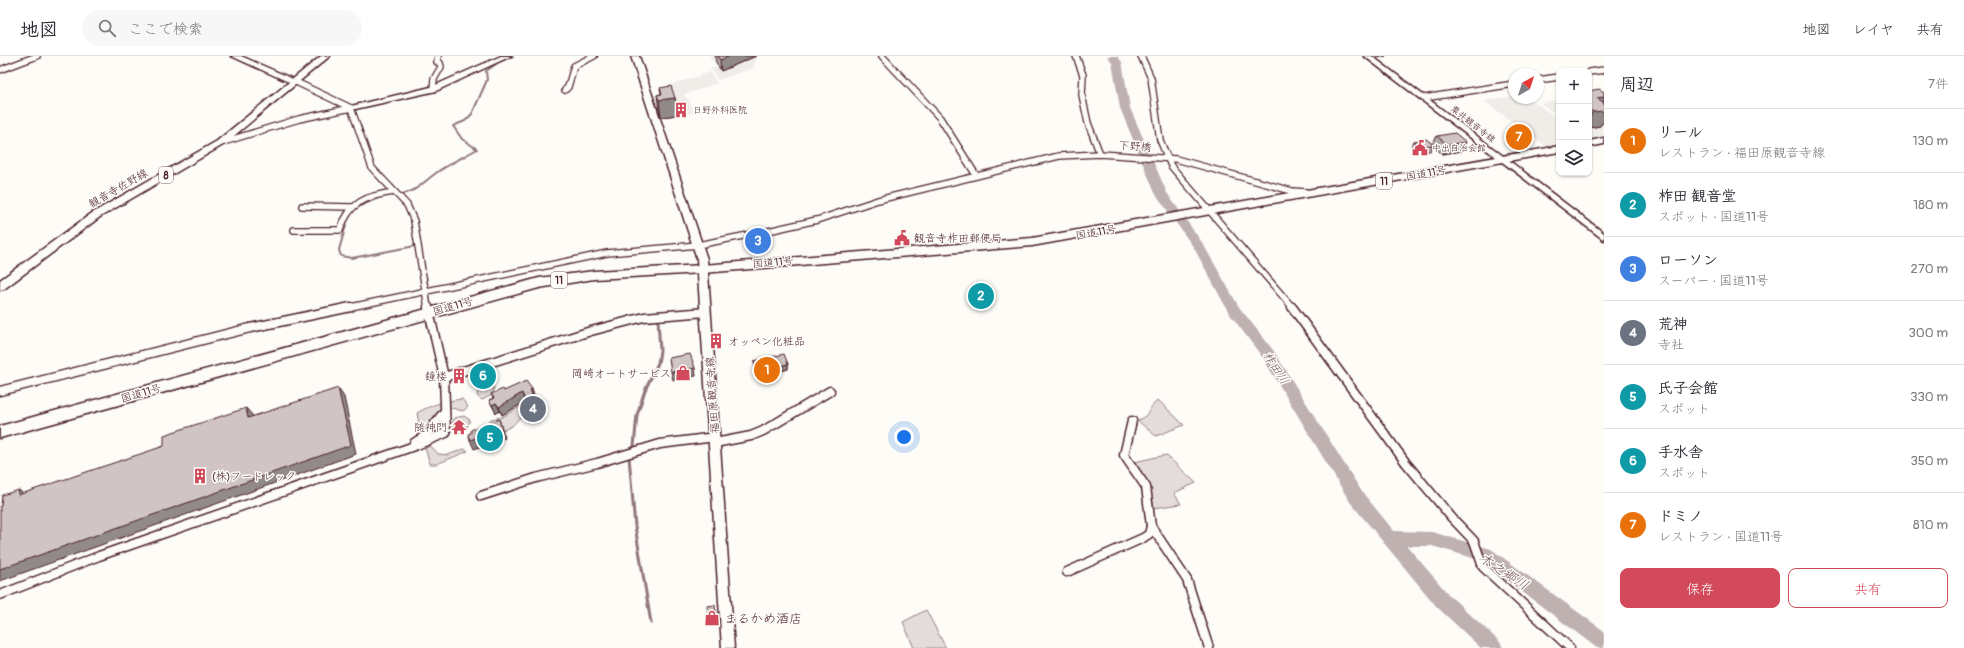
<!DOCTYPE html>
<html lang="ja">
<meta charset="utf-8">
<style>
body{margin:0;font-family:Pangolin,"Klee One",sans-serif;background:#f7f7f7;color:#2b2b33}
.controls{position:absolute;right:12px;top:12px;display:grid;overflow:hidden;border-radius:8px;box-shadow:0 1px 3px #0004}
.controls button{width:36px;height:36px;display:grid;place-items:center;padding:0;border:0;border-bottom:1px solid #e1e1e2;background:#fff;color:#2b2b33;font:20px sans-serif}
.compass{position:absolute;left:1508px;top:12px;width:36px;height:36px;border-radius:50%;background:#fff;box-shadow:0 1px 3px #0004;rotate:39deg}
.you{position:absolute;left:904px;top:381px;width:14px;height:14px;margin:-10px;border:3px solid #fff;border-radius:50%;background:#1a73e8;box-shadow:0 0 0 6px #1a73e833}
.badge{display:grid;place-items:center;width:26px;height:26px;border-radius:50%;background:#d1495b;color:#fff;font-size:13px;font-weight:700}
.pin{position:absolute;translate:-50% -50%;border:2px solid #fff;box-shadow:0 1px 4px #0006}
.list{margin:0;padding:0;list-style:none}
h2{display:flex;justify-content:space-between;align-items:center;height:52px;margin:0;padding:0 16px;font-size:17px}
h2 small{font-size:13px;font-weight:400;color:#7c7c81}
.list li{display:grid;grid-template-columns:26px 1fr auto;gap:12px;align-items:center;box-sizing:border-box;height:64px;padding:0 16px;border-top:1px solid #e1e1e2}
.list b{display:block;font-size:15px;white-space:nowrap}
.list p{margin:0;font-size:13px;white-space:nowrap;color:#7c7c81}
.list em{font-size:13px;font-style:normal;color:#7c7c81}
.actions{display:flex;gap:8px;padding:12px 16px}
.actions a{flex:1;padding:9px 0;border:1px solid #d1495b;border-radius:8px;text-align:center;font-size:14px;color:#d1495b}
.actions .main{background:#d1495b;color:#fff}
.icon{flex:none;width:22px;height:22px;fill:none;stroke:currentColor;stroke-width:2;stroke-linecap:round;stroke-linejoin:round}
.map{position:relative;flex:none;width:1604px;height:592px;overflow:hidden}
header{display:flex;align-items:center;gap:24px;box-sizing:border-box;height:56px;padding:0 20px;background:#fff;border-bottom:1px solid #e1e1e2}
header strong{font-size:19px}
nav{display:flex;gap:22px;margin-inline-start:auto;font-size:14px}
.search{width:280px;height:36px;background:#f7f7f7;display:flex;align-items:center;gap:10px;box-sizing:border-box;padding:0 14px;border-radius:22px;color:#7c7c81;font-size:15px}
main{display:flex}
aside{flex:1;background:#fff}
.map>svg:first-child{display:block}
.built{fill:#f0ece8}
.green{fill:#e3dcda;stroke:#967e82}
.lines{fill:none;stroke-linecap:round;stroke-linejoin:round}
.stream-far1{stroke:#91777b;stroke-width:2}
.stream{stroke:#91777b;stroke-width:3}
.river{fill:#c0b1b1;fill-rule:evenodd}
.street-far1-casing{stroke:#4a1f2b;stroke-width:8}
.street-casing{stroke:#4a1f2b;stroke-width:11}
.secondary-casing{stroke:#4a1f2b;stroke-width:3}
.primary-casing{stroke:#4a1f2b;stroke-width:3}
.highway-casing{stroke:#4a1f2b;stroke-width:3}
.street-far1{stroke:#fdfcf7;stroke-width:5.5}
.street{stroke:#fdfcf7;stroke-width:8}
.secondary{fill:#fdfcf7;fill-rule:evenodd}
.primary{fill:#fdfcf7;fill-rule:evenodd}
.highway{fill:#fdfcf7;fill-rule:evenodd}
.wall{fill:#b3a9a9;stroke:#4a1f2b}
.shaded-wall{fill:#928a89;stroke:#4a1f2b}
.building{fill:#d0c5c4;stroke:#4a1f2b}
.labels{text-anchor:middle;stroke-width:3;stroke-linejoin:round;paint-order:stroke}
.far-poi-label{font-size:9px;fill:#4a1f2b;stroke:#fdfcf7;text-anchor:start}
.far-street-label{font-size:9px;fill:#4a1f2b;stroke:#fdfcf7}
.shield{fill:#fdfcf7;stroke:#806168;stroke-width:1}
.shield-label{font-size:10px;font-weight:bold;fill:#4a1f2b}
.street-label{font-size:11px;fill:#4a1f2b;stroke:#fdfcf7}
.poi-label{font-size:11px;fill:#4a1f2b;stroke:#fdfcf7;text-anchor:start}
.water-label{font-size:12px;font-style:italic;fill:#73525a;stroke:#fdfcf7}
.near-poi-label{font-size:13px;fill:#4a1f2b;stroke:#fdfcf7;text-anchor:start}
.near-water-label{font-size:14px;font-style:italic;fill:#73525a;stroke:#fdfcf7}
</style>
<header>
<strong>地図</strong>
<div class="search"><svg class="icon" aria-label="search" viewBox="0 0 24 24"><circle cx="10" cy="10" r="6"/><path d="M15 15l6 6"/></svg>ここで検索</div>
<nav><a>地図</a><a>レイヤ</a><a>共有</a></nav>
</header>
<main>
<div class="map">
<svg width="1604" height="592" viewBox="0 0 1604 592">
<rect width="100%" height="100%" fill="#fdfcf7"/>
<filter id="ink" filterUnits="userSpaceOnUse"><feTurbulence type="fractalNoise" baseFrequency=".025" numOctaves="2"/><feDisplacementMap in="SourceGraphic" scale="8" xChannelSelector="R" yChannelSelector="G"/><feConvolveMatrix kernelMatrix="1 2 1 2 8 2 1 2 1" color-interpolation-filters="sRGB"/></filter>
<g filter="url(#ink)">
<g class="built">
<path d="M709 0H758L756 2 753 12 718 24 710 12 717 11Z"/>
<path d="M710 16 717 27 683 39 689 44 694 57 660 62 653 40 664 36 662 32Z"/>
<path d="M1514 40V42H1528L1559 63V90L1549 92 1484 45Z"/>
<path d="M1559 44V60L1540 47Z"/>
<path d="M1589 48 1604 57V81L1593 83 1589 80Z"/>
</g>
<g class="green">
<path d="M488 331H494L492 339 482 344 477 340 478 334Z"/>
<path d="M462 343 468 351 463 355 443 350 425 377 421 378 417 357C432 348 446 345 462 343Z"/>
<path d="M1158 344 1184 369 1156 380 1138 365C1151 358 1148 352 1158 344Z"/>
<path d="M530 345 534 347 512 370 499 376 487 369 491 363 502 361Z"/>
<path d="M464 360 470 364 467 371 459 378 452 367 455 362Z"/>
<path d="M431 390 438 398 448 399 464 393 468 395 437 408H430L425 392Z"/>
<path d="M1166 399 1196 427 1174 437 1181 448 1154 452 1149 428 1134 406Z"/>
<path d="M926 554 946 592H914L903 566Z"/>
</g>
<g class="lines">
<g class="stream-far1">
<path d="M389 139C415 139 417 131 436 117 448 108 464 101 477 93L462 83 453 70 465 65 472 58 487 24 486 15 499 6 513 0"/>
<path d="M356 152 380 141"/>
<path d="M348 162 339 194 341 200 352 202 415 190"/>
<path d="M426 220 428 233"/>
<path d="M429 238 430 247"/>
</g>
<g class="stream">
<path d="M634 390 637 359 645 334 658 307 660 295 658 263"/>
<path d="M629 401 635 470 651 567"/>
</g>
<path class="river" d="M1107 0H1117L1122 6 1130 52 1167 137 1203 188 1239 251 1273 294 1362 436 1394 475 1432 476 1491 493 1604 575V592H1597L1480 504 1432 490H1407L1449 539 1500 586 1503 592H1481L1437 551 1350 446 1263 302 1229 257 1194 192 1155 137 1120 52 1112 6Z"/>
<defs>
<g id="street-far1">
<path d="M882 0 940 62 976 119"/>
<path d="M1076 0 1083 19 1082 39 1088 67 1100 98"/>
<path d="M1141 0 1151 22 1160 84 1171 110 1293 252"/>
<path d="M0 14 37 0"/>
<path d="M1589 16 1604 14"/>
<path d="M1538 24 1559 21"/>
<path d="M296 26 351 52 372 112 407 149 414 165 428 252"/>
<path d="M433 33 434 23 441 11 440 7 437 6 438 0"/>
<path d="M565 34 568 31 574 10 594 0"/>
<path d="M1424 42 1514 28"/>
<path d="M220 87 299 63 351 52"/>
<path d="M302 150 352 151"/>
<path d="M294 174H340C350 146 365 140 394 136"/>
<path d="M346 252 607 197 698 189 768 175 817 164 878 144 1059 100 1100 98 1176 103 1292 135 1306 136"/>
</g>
<g id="street">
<path d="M1292 251 1406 407 1452 462 1474 485 1483 511 1570 592"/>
<path d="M444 321 591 275 644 261 706 256"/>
<path d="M0 335 250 272 351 251"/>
<path d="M1132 365 1124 399 1146 431 1151 470 1187 524 1209 592"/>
<path d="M414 387 426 379 444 356"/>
<path d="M715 387 751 380 763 375 830 335"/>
<path d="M481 440 536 422 597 407 660 388 715 381"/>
<path d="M1067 516 1143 482 1149 478 1151 470"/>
<path d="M0 539 99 500 417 389 446 377 444 321 428 251"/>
</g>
<g id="secondary">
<path d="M231 0H241L300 26 293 28Z"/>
<path d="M501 0H511L436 35 351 54 347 52 351 50 431 31Z"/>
<path d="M631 0H639L707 203 734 592H722L697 203Z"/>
<path d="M1364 0H1372L1604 177V184Z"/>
</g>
<path id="primary" d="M321 0H330L223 89 100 161 4 233 0 234V224L92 157 217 85Z"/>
<g id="highway">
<path d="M1604 82V88L1589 91V85Z"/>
<path d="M1559 90V96L1032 190 703 217 594 223 539 232 0 382V370L539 222 594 215 703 209 1032 182Z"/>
</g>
</defs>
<use href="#street-far1" class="street-far1-casing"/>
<use href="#street" class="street-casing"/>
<use href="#secondary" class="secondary-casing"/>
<use href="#primary" class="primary-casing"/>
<use href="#highway" class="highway-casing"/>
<use href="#street-far1" class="street-far1"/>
<use href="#street" class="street"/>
<use href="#secondary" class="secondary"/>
<use href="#primary" class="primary"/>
<use href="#highway" class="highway"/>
</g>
<g class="wall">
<path d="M715 0H756L721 15 716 6Z"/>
<path d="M660 32 675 42 677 59 661 61 659 55 657 39 661 38Z"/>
<path d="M1589 35 1604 36V65L1600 70 1589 72Z"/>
<path d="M1512 73 1529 83 1516 85 1508 79Z"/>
<path d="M1437 80 1466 86 1461 95 1442 98 1433 90 1430 95 1417 96 1411 91 1414 85 1432 88Z"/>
<path d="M747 178 769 182 770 188 748 190Z"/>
<path d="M754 305 788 308V313L759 321 755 311Z"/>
<path d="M532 333 534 341 533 342 538 354 530 357 525 346 502 359 500 355 496 357 489 344 493 342 491 338 504 335Z"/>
<path d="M716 554 717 569 709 570 708 565Z"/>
</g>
<g class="shaded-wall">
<path d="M730 0H756L721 15 720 4Z"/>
<path d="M1377 0H1386L1377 2Z"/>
<path d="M1604 41V65L1600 70 1589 72V62L1593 56 1597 42Z"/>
<path d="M675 42 677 59 661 61 659 44Z"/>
<path d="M1533 77 1529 83 1516 85 1520 79Z"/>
<path d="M1466 86 1461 95 1442 98 1448 89Z"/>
<path d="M788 308V313L759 321V315Z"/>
<path d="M695 312 696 320 673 324 671 316Z"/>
<path d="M338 332 344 341 356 398 0 525V513Z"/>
<path d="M532 333 534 341 533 342 530 334Z"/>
<path d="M522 337 525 346 502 359 499 351Z"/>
<path d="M535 346 538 354 530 357 527 349Z"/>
<path d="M496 347 500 355 496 357 492 349Z"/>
<path d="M246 352 253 360 254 371 248 362Z"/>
<path d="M499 363 505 382 474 393 470 384Z"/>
<path d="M19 434 28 442 18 439Z"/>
</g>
<g class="building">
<path d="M718 0H730L720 4Z"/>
<path d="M671 30 675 42 659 44 657 39 662 38 660 32Z"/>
<path d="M1599 33 1604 36V41L1597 42 1604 47V55L1593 56 1589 53V35Z"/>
<path d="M1525 71 1533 77 1520 79 1512 73Z"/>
<path d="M1455 77 1466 86 1448 89 1437 80Z"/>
<path d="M1426 83 1434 89 1420 90 1414 85Z"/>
<path d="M768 173 769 182 747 184V178Z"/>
<path d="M690 298 695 312 671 316 669 302Z"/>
<path d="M784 298 788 308 759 315 754 305Z"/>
<path d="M526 325 532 333 530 334 535 346 527 349 522 337 499 351 496 347 492 349 489 344 494 342 491 338 503 333 504 335Z"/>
<path d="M338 332 351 389 0 513V450H1L2 439 19 434 18 439 164 390V379L246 352 248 362Z"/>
<path d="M499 363 502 373 470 384 468 378 471 377V374Z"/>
<path d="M715 549 716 564 708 565 707 550Z"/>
</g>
</g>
<defs>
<symbol id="building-bare" viewBox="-9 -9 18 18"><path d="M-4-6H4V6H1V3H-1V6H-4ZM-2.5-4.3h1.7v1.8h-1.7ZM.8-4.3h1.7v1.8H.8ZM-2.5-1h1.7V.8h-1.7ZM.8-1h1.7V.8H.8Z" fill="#d1495b" stroke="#fdfcf7" stroke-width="2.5" paint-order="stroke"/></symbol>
<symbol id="civic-bare" viewBox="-9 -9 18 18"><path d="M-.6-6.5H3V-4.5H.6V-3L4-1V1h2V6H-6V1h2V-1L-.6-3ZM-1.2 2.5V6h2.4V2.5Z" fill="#d1495b" stroke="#fdfcf7" stroke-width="2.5" paint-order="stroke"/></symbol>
<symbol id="shop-bare" viewBox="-9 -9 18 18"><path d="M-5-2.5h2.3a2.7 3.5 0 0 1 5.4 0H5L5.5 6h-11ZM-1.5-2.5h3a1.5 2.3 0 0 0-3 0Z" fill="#d1495b" stroke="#fdfcf7" stroke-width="2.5" paint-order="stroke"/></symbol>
<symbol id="temple-bare" viewBox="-9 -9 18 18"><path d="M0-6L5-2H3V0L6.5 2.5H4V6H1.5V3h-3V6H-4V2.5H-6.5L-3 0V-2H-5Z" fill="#d1495b" stroke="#fdfcf7" stroke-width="2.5" paint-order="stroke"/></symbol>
</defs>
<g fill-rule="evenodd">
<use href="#building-bare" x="670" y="43" width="22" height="22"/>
<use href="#civic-bare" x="1409" y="81" width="22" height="22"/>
<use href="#civic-bare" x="891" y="171" width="22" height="22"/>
<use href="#building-bare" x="705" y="274" width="22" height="22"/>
<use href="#shop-bare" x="672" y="306" width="22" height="22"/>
<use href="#building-bare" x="448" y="309" width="22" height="22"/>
<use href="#temple-bare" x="448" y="360" width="22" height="22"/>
<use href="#building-bare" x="189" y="409" width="22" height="22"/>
<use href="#shop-bare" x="701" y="551" width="22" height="22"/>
</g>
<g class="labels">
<g class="far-poi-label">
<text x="693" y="57">日野外科医院</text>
<text x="1432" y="95">中出自治会館</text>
</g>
<g class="far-street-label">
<text transform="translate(1473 68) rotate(38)" y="3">粟井観音寺線</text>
</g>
<g class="shield">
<rect x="159" y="111" width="14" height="16" rx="3"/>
<rect x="1376" y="117" width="16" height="16" rx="3"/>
<rect x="551" y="216" width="16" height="16" rx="3"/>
</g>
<g class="shield-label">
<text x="166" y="123">8</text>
<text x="1384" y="129">11</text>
<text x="559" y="228">11</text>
</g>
<g class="street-label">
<text transform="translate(1135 90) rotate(4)" y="4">下野橋</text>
<text transform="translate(1426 117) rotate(-10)" y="4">国道11号</text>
<text transform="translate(118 132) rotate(-30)" y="4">観音寺佐野線</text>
<text transform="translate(1096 176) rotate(-10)" y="4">国道11号</text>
<text transform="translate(773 206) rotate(-5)" y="4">国道11号</text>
<text transform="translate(453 250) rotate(-16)" y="4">国道11号</text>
<text transform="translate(141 337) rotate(-16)" y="4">国道11号</text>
<text transform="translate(712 339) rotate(-94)" y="4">福田原観音寺線</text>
</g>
<g class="poi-label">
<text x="914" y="186">観音寺柞田郵便局</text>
<text x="728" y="289">オッペン化粧品</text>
<text x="671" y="321" text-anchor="end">岡崎オートサービス</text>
<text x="447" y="324" text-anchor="end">鐘楼</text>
<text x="447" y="375" text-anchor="end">随神門</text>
<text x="212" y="424">(株)フードレック</text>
</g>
<g class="water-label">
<text transform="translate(1276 312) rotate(57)" y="4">柞田川</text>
</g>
<g class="near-poi-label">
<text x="724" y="567">まるかめ酒店</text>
</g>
<g class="near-water-label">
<text transform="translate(1504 515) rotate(33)" y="5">木之郷川</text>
</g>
</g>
</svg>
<div class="controls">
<button>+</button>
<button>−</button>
<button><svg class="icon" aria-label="layers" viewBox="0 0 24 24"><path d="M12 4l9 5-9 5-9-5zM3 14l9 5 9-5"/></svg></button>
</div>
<svg class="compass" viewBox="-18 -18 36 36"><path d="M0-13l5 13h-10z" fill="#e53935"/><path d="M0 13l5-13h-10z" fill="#7c7c81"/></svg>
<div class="you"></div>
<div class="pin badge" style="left:767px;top:314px;background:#e8710a">1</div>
<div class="pin badge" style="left:981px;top:240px;background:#0f9aa8">2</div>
<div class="pin badge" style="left:758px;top:185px;background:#3f7fe0">3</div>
<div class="pin badge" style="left:533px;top:353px;background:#6b7280">4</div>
<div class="pin badge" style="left:490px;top:382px;background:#0f9aa8">5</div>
<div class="pin badge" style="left:483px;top:320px;background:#0f9aa8">6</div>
<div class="pin badge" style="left:1519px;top:81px;background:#e8710a">7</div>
</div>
<aside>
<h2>周辺<small>7件</small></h2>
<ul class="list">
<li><span class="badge" style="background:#e8710a">1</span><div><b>リール</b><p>レストラン · 福田原観音寺線</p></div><em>130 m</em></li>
<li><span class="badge" style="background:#0f9aa8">2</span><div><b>柞田 観音堂</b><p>スポット · 国道11号</p></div><em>180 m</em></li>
<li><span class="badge" style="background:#3f7fe0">3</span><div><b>ローソン</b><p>スーパー · 国道11号</p></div><em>270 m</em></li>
<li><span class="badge" style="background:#6b7280">4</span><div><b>荒神</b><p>寺社</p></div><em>300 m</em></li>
<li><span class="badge" style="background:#0f9aa8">5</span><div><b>氏子会館</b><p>スポット</p></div><em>330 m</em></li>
<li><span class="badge" style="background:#0f9aa8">6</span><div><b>手水舎</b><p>スポット</p></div><em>350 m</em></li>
<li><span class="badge" style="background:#e8710a">7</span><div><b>ドミノ</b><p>レストラン · 国道11号</p></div><em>810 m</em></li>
</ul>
<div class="actions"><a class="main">保存</a><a>共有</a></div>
</aside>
</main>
